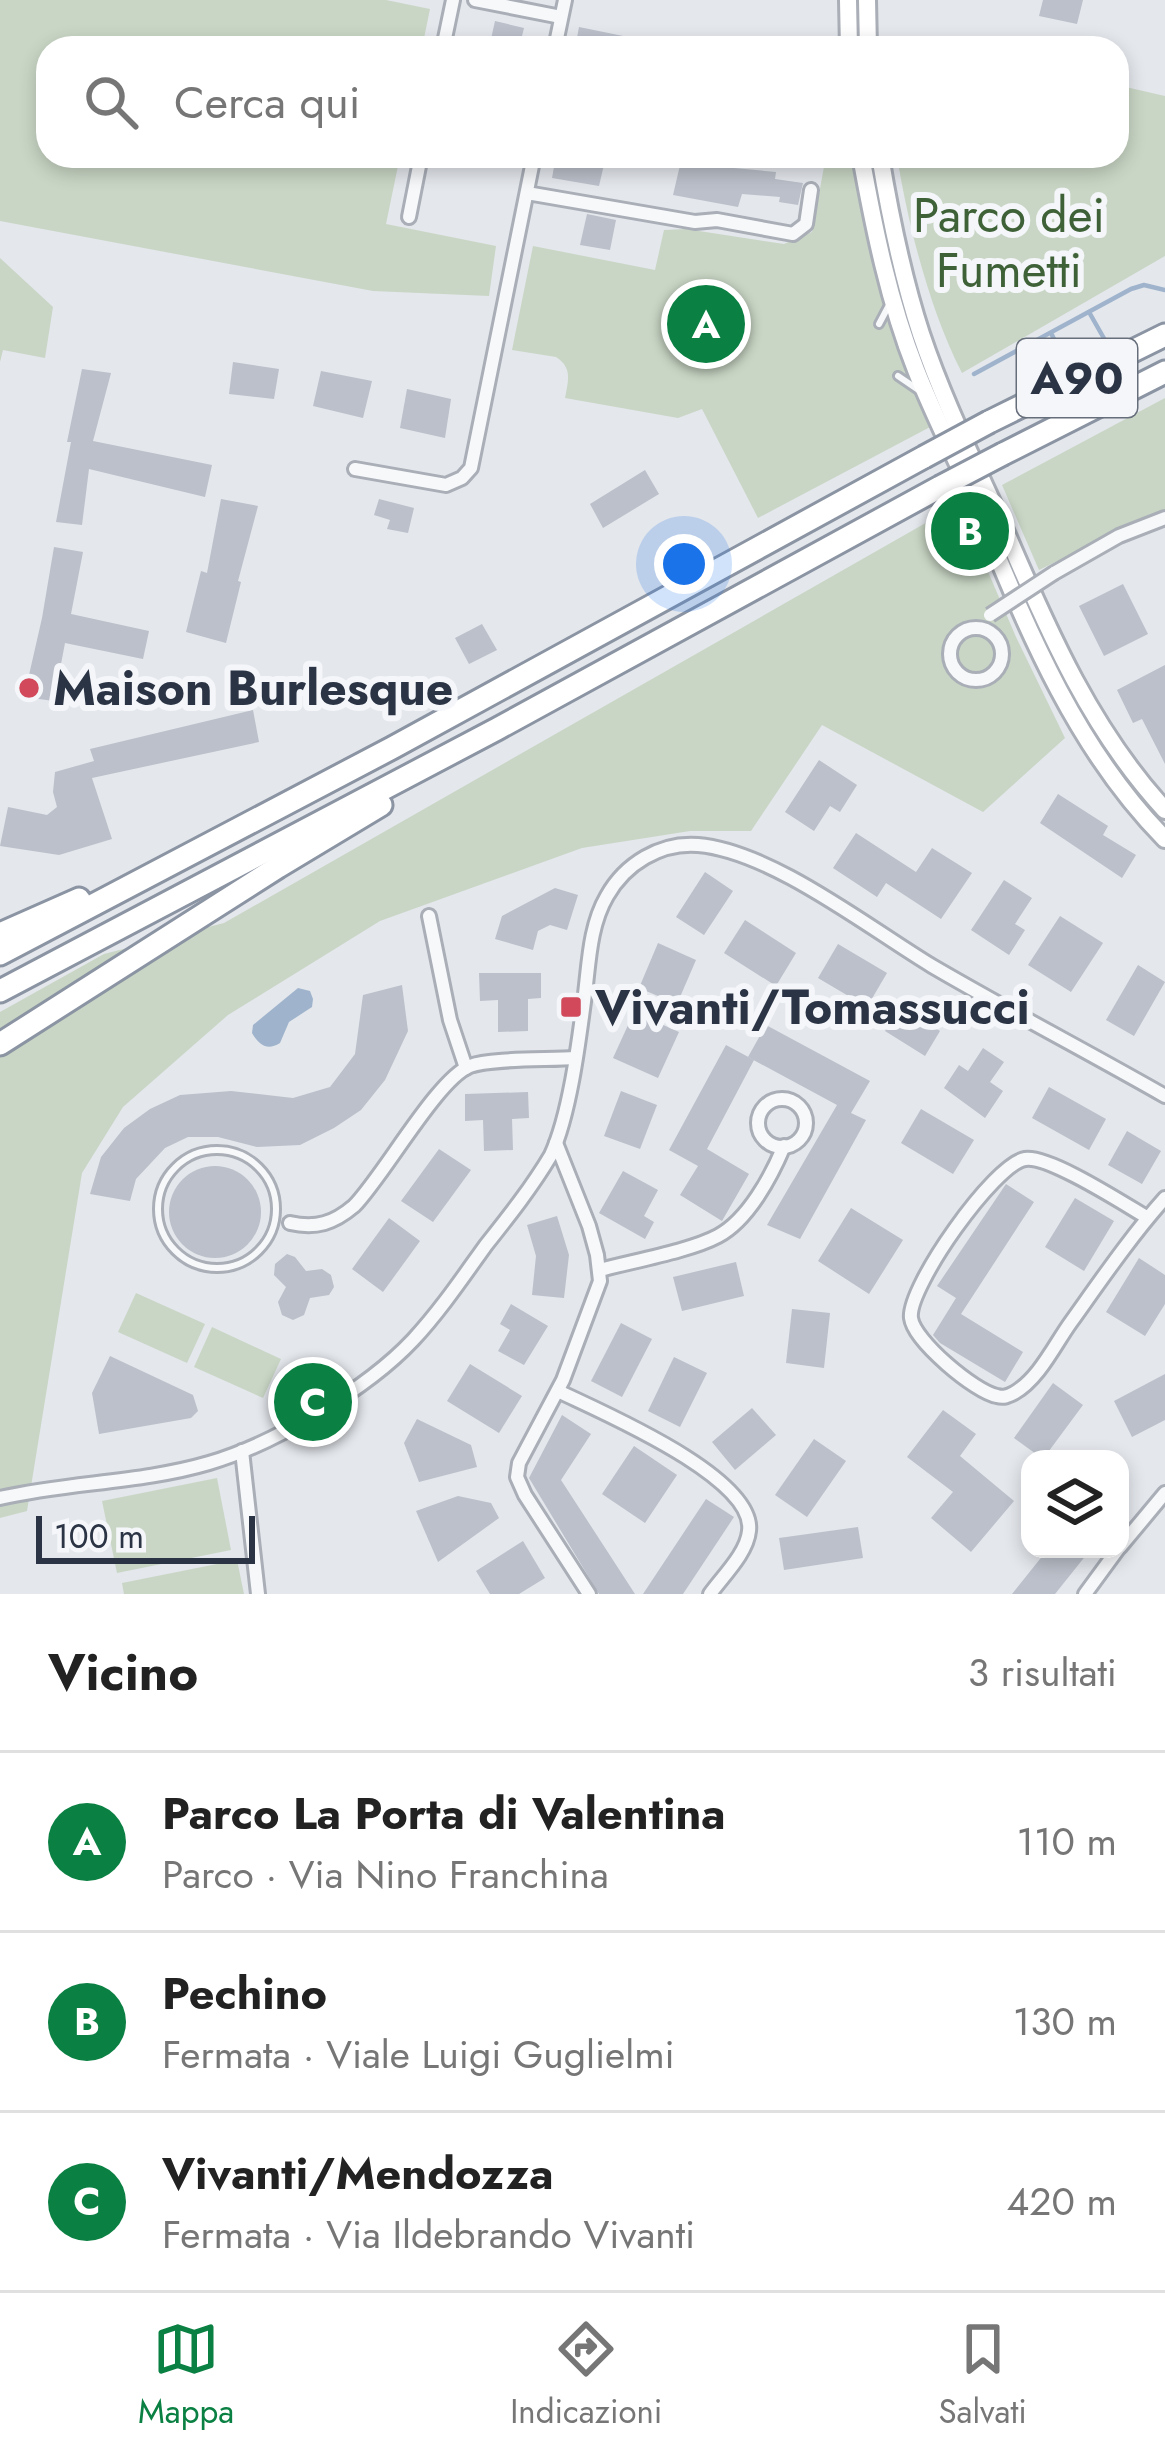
<!DOCTYPE html>
<html lang="it">
<meta charset="utf-8">
<style>
body{margin:0;font-family:Jost,sans-serif;background:#f2f2f2;color:#222}
.controls{position:absolute;right:36px;bottom:36px;display:grid;overflow:hidden;border-radius:24px;box-shadow:0 6px 18px #0003}
.controls button{width:108px;height:108px;display:grid;place-items:center;padding:0;border:0;border-bottom:3px solid #e0e0e0;background:#fff;color:#222;font:60px sans-serif}
.scale{position:absolute;left:36px;bottom:30px;width:219px;box-sizing:border-box;padding-left:12px;border:6px solid #2b3445;border-top:0;font-size:33px;line-height:42px;white-space:nowrap;color:#2b3445;-webkit-text-stroke:9px #f4f6f9;paint-order:stroke}
.you{position:absolute;left:684px;top:564px;width:42px;height:42px;margin:-30px;border:9px solid #fff;border-radius:50%;background:#1a73e8;box-shadow:0 0 0 18px #1a73e833}
.badge{display:grid;place-items:center;width:78px;height:78px;border-radius:50%;background:#0b8043;color:#fff;font-size:39px;font-weight:700}
.pin{position:absolute;translate:-50% -50%;border:6px solid #fff;box-shadow:0 3px 12px #0006}
.list{margin:0;padding:0;list-style:none}
h2{display:flex;justify-content:space-between;align-items:center;height:156px;margin:0;padding:0 48px;font-size:51px}
h2 small{font-size:39px;font-weight:400;color:#767676}
.list li{display:grid;grid-template-columns:78px 1fr auto;gap:36px;align-items:center;box-sizing:border-box;height:180px;padding:0 48px;border-top:3px solid #e0e0e0}
.list b{display:block;font-size:45px;white-space:nowrap}
.list p{margin:0;font-size:39px;white-space:nowrap;color:#767676}
.list em{font-size:39px;font-style:normal;color:#767676}
.icon{flex:none;width:66px;height:66px;fill:none;stroke:currentColor;stroke-width:2;stroke-linecap:round;stroke-linejoin:round}
.map{position:relative;flex:none;width:1165px;height:1594px;overflow:hidden}
.search{position:absolute;background:#fff;box-shadow:0 6px 18px #0003;left:36px;right:36px;top:36px;height:132px;display:flex;align-items:center;gap:30px;box-sizing:border-box;padding:0 42px;border-radius:36px;color:#767676;font-size:45px}
.sheet{height:696px;background:#fff}
nav{display:flex;justify-content:space-around;align-items:center;box-sizing:border-box;height:168px;border-top:3px solid #e0e0e0;background:#fff;font-size:33px;color:#767676}
nav a{display:grid;justify-items:center;gap:6px}
nav .on{color:#0b8043}
.map>svg:first-child{display:block}
.green{fill:#c9d6c5}
.water{fill:#9fb4cc}
.lines{fill:none;stroke-linecap:round;stroke-linejoin:round}
.stream{stroke:#9fb4cc;stroke-width:4.5}
.building{fill:#bbc0ca}
.lane-casing{stroke:#a9aeb7;stroke-width:12}
.street-casing{stroke:#a9aeb7;stroke-width:18}
.secondary-casing{stroke:#a9aeb7;stroke-width:22}
.highway-casing{stroke:#8b94a3;stroke-width:27}
.lane{stroke:#f7f8fa;stroke-width:6}
.street{stroke:#f7f8fa;stroke-width:12}
.secondary{stroke:#fff;stroke-width:16}
.highway{stroke:#fff;stroke-width:21}
.street-bridge-casing{stroke:#a9aeb7;stroke-width:18;stroke-linecap:butt}
.highway-bridge-casing{stroke:#8b94a3;stroke-width:27;stroke-linecap:butt}
.street-bridge{stroke:#f7f8fa;stroke-width:12}
.highway-bridge{stroke:#fff;stroke-width:21}
.poi-dot{fill:#d1495b;stroke:#f4f6f9;stroke-width:4.5}
.labels{text-anchor:middle;stroke-width:12;stroke-linejoin:round;paint-order:stroke}
.shield{fill:#f4f6f9;stroke:#676e7b;stroke-width:3}
.shield-label{font-size:45px;font-weight:bold;fill:#2b3445}
.park-label{font-size:48px;fill:#3f6138;stroke:#f4f6f9}
.poi-label{font-size:48px;font-weight:bold;fill:#2b3445;stroke:#f4f6f9;text-anchor:start}
</style>
<div class="map">
<svg width="1165" height="1594" viewBox="0 0 1165 1594">
<rect width="100%" height="100%" fill="#e4e7ec"/>
<g class="green">
<path d="M0 0H386L430 9 422 48H48V156H400L386 224 496 246 489 296 373 291 0 221Z"/>
<path d="M1117 85 1165 96V256L962 373C930 311 908 225 897 156H1117Z"/>
<path d="M826 156H852L876 262 932 426 758 518 702 409 678 418 565 398C568 381 573 368 556 357L512 350 533 246 655 270 664 230 686 229 784 244 812 232Z"/>
<path d="M0 258 53 307 45 358 3 350 0 362Z"/>
<path d="M1165 398V509L1039 570 1002 485Z"/>
<path d="M959 504 1016 637 1065 738 983 812 822 725 751 831H690L582 848 380 921 228 1015 123 1107 82 1173 27 1511 0 1518V1012L104 954 224 923Z"/>
<path d="M136 1293 205 1324 187 1363 118 1332Z"/>
<path d="M212 1327 281 1359 263 1398 194 1367Z"/>
<path d="M217 1478 231 1550 117 1573 102 1501Z"/>
<path d="M237 1560 244 1594H124L122 1583Z"/>
</g>
<path class="water" d="M298 988 310 991 313 999 312 1007 289 1022 280 1043C267 1051 259 1045 252 1033L253 1025Z"/>
<g class="lines">
<g class="stream">
<path d="M1089 312 1106 342"/>
<path d="M1052 335 1065 362"/>
<path d="M974 374 1131 289 1144 285 1165 290"/>
</g>
</g>
<g class="building">
<path d="M1043 0H1083L1077 24 1039 16Z"/>
<path d="M495 21 524 28 519 48H489Z"/>
<path d="M579 27 633 38 631 48H575Z"/>
<path d="M556 156H606L599 186 552 178Z"/>
<path d="M709 156 735 162 734 168 776 172 775 179 803 183 798 205 779 202 780 197 742 194 738 207 673 195 681 161 704 165Z"/>
<path d="M587 214 616 220 610 250 580 245Z"/>
<path d="M233 362 279 369 274 399 229 394Z"/>
<path d="M82 369 111 373 93 441 212 465 205 497 89 469 82 525 56 522 71 442H67Z"/>
<path d="M321 371 372 381 363 418 313 406Z"/>
<path d="M407 389 451 399 445 438 400 428Z"/>
<path d="M645 470 659 494 603 528 590 504Z"/>
<path d="M221 499 258 506 238 581 241 582 226 643 186 632 201 571 207 573Z"/>
<path d="M379 499 414 508 408 533 387 529 390 520 374 515Z"/>
<path d="M54 547 83 552 71 614 149 631 143 659 65 643 54 701 24 697 42 618Z"/>
<path d="M1123 584 1148 634 1104 656 1079 606Z"/>
<path d="M482 624 497 650 469 664 455 638Z"/>
<path d="M1165 665V764L1142 719 1133 723 1117 690Z"/>
<path d="M253 710 259 742 92 778 112 839 59 855 0 846 8 807 47 815 57 807 53 792 55 772 94 761 90 749Z"/>
<path d="M819 760 857 785 840 812 830 806 814 831 785 812Z"/>
<path d="M1058 794 1108 826 1103 835 1136 855 1122 878 1040 823Z"/>
<path d="M856 833 916 872 932 848 972 873 941 919 886 883 877 897 833 868Z"/>
<path d="M705 872 733 891 704 935 676 917Z"/>
<path d="M1004 880 1032 898 1015 924 1025 930 1009 955 971 930Z"/>
<path d="M555 888 578 895 567 930 550 925 538 931 533 950 495 939 502 916Z"/>
<path d="M1060 916 1103 943 1071 992 1028 965Z"/>
<path d="M745 920 796 953 776 986 724 953Z"/>
<path d="M658 943 696 960 677 1004 639 988Z"/>
<path d="M838 944 887 973 867 1007 818 978Z"/>
<path d="M1138 965 1165 982 1134 1036 1106 1020Z"/>
<path d="M479 973H541V998L528 999V1031L498 1032V1000L480 1001Z"/>
<path d="M402 985 408 1031 385 1080 361 1110 334 1128 300 1145 257 1147 218 1137H188L165 1148 136 1179 130 1201 90 1194 101 1157 124 1128 150 1109 180 1095 231 1091 293 1098 330 1087 355 1054 363 995Z"/>
<path d="M901 1006 940 1031 925 1056 885 1031Z"/>
<path d="M634 1012 679 1032 658 1078 613 1058Z"/>
<path d="M766 1025 870 1081 851 1113 866 1120 800 1239 767 1225 837 1105 748 1057Z"/>
<path d="M726 1045 754 1060 707 1149 749 1174 722 1221 680 1195 698 1166 669 1150Z"/>
<path d="M983 1048 1004 1062 990 1082 1003 1091 985 1118 944 1088 959 1065 968 1071Z"/>
<path d="M1049 1087 1106 1119 1089 1150 1032 1118Z"/>
<path d="M621 1091 657 1105 640 1149 604 1136Z"/>
<path d="M528 1092 529 1118 512 1119 513 1150 484 1151 483 1120 465 1121V1094Z"/>
<path d="M921 1109 974 1140 953 1174 901 1143Z"/>
<path d="M1127 1131 1161 1151 1142 1184 1108 1165Z"/>
<path d="M439 1149 471 1170 433 1222 401 1201Z"/>
<circle cx="215" cy="1212" r="46"/>
<path d="M623 1171 658 1190 644 1216 654 1222 645 1239 599 1213Z"/>
<path d="M1006 1184 1034 1202 961 1314 1023 1352 1005 1382 940 1343 933 1335 956 1298 937 1286Z"/>
<path d="M1075 1198 1114 1221 1084 1271 1045 1247Z"/>
<path d="M851 1208 903 1240 869 1294 818 1261Z"/>
<path d="M557 1216 569 1255 564 1298 532 1295 536 1256 527 1225Z"/>
<path d="M389 1218 420 1241 383 1292 352 1269Z"/>
<path d="M287 1254 295 1257 306 1271 322 1269 331 1275 334 1287 329 1295 310 1298 304 1315 293 1320 282 1315 278 1302 286 1287 274 1275 275 1264Z"/>
<path d="M1139 1258 1165 1275V1304L1145 1336 1106 1312Z"/>
<path d="M736 1262 744 1296 682 1311 673 1277Z"/>
<path d="M511 1304 548 1326 524 1365 498 1351 510 1330 500 1324Z"/>
<path d="M792 1309 830 1313 824 1368 786 1363Z"/>
<path d="M621 1323 652 1339 622 1397 591 1381Z"/>
<path d="M110 1356 193 1395 198 1411 191 1418 99 1434 92 1393Z"/>
<path d="M674 1357 707 1373 680 1427 648 1411Z"/>
<path d="M470 1364 522 1396 499 1433 447 1401Z"/>
<path d="M1165 1374V1420L1132 1437 1114 1401Z"/>
<path d="M1053 1383 1083 1405 1043 1459 1014 1438Z"/>
<path d="M752 1408 776 1435 735 1470 712 1442Z"/>
<path d="M943 1410 976 1434 960 1456 1014 1501 971 1552 931 1518 953 1492 907 1457Z"/>
<path d="M562 1415 591 1434 561 1480 635 1594H599L529 1478Z"/>
<path d="M417 1419 471 1445 477 1467 419 1482 404 1443Z"/>
<path d="M814 1439 846 1461 807 1517 775 1495Z"/>
<path d="M634 1446 677 1475 645 1523 602 1494Z"/>
<path d="M458 1496 491 1503 499 1518 438 1562 416 1511Z"/>
<path d="M706 1499 734 1517 683 1594H643Z"/>
<path d="M858 1527 863 1558 784 1570 779 1538Z"/>
<path d="M523 1541 545 1578 519 1594H490L476 1571Z"/>
<path d="M1048 1549H1091L1055 1594H1012Z"/>
</g>
<g class="lines">
<defs>
<g id="lane">
<path d="M879 324 888 307"/>
<path d="M898 376 920 391"/>
<circle cx="217" cy="1209" r="59"/>
</g>
<g id="street">
<path d="M475 0 561 17"/>
<path d="M443 48 453 0"/>
<path d="M555 48 565 0"/>
<path d="M527 193 695 222 717 220 793 234 806 224 811 190"/>
<path d="M409 217 421 156"/>
<path d="M355 469 446 485 462 478 471 468 534 156"/>
<path d="M1054 573 1119 536 1165 518"/>
<circle cx="976" cy="654" r="26"/>
<path d="M429 916 450 1020 466 1068"/>
<circle cx="782" cy="1123" r="24"/>
<path d="M556 1143 589 1226 597 1255 600 1281 563 1380 519 1463 517 1477 525 1495 589 1594"/>
<path d="M1148 1218C1124 1204 1049 1155 1025 1159 994 1164 907 1288 911 1318 914 1341 975 1392 997 1396 1004 1398 1008 1396 1014 1393 1039 1379 1055 1344 1071 1322 1101 1280 1131 1236 1165 1198"/>
<path d="M290 1223C316 1229 334 1223 354 1206 383 1177 437 1079 470 1066 490 1058 550 1060 575 1058"/>
<path d="M600 1270C633 1261 690 1251 718 1236 748 1220 771 1177 784 1146"/>
<path d="M558 1391C599 1411 756 1477 749 1531 747 1553 723 1576 710 1594"/>
<path d="M242 1451 258 1594"/>
<path d="M0 1498C69 1482 141 1483 209 1463 274 1444 367 1389 413 1340 440 1311 463 1277 486 1245 509 1216 532 1187 551 1155 570 1114 579 1040 585 994 589 961 590 925 607 896 625 864 660 842 698 845 771 851 869 928 932 966 1009 1011 1088 1052 1165 1096"/>
<path d="M1120 1547 1165 1493"/>
<path d="M1085 1594 1118 1549"/>
</g>
<g id="secondary">
<path d="M848 0 849 48"/>
<path d="M867 0 868 48"/>
<path d="M861 156C874 228 889 302 916 370 934 416 957 459 976 505 1025 623 1073 746 1165 839"/>
<path d="M880 156C890 216 902 276 921 334 944 403 977 468 1007 535 1049 633 1092 731 1165 810"/>
</g>
<g id="highway">
<path d="M989 422 1165 335"/>
<path d="M1003 454 1165 372"/>
<path d="M0 934 79 899"/>
<path d="M0 954 392 748 924 457"/>
<path d="M0 991 497 729 940 487"/>
<path d="M0 1044 278 867 381 805"/>
</g>
</defs>
<use href="#lane" class="lane-casing"/>
<use href="#street" class="street-casing"/>
<use href="#secondary" class="secondary-casing"/>
<use href="#highway" class="highway-casing"/>
<use href="#lane" class="lane"/>
<use href="#street" class="street"/>
<use href="#secondary" class="secondary"/>
<use href="#highway" class="highway"/>
<defs>
<path id="street-bridge" d="M990 615 1054 573"/>
<g id="highway-bridge">
<path d="M924 457 989 422"/>
<path d="M940 487 1003 454"/>
</g>
</defs>
<use href="#street-bridge" class="street-bridge-casing"/>
<use href="#highway-bridge" class="highway-bridge-casing"/>
<use href="#street-bridge" class="street-bridge"/>
<use href="#highway-bridge" class="highway-bridge"/>
</g>
<g class="poi-dot">
<circle cx="29" cy="688" r="12"/>
<rect x="559" y="995" width="24" height="24" rx="6"/>
</g>
<g class="labels">
<rect class="shield" x="1017" y="339" width="120" height="78" rx="9"/>
<g class="shield-label">
<text x="1077" y="394">A90</text>
</g>
<g class="park-label">
<text x="1009" y="232">Parco dei<tspan x="1009" dy="55">Fumetti</tspan></text>
</g>
<g class="poi-label">
<text x="53" y="705">Maison Burlesque</text>
<text x="595" y="1024">Vivanti/Tomassucci</text>
</g>
</g>
</svg>
<div class="controls">
<button><svg class="icon" aria-label="layers" viewBox="0 0 24 24"><path d="M12 4l9 5-9 5-9-5zM3 14l9 5 9-5"/></svg></button>
</div>
<div class="scale">100 m</div>
<div class="you"></div>
<div class="pin badge" style="left:706px;top:324px">A</div>
<div class="pin badge" style="left:970px;top:531px">B</div>
<div class="pin badge" style="left:313px;top:1402px">C</div>
<div class="search"><svg class="icon" aria-label="search" viewBox="0 0 24 24"><circle cx="10" cy="10" r="6"/><path d="M15 15l6 6"/></svg>Cerca qui</div>
</div>
<section class="sheet">
<h2>Vicino<small>3 risultati</small></h2>
<ul class="list">
<li><span class="badge">A</span><div><b>Parco La Porta di Valentina</b><p>Parco · Via Nino Franchina</p></div><em>110 m</em></li>
<li><span class="badge">B</span><div><b>Pechino</b><p>Fermata · Viale Luigi Guglielmi</p></div><em>130 m</em></li>
<li><span class="badge">C</span><div><b>Vivanti/Mendozza</b><p>Fermata · Via Ildebrando Vivanti</p></div><em>420 m</em></li>
</ul>
</section>
<nav>
<a class="on"><svg class="icon" aria-label="map" viewBox="0 0 24 24"><path d="M3 6l6-2 6 2 6-2v14l-6 2-6-2-6 2zM9 4v14M15 6v14"/></svg>Mappa</a>
<a><svg class="icon" aria-label="directions" viewBox="0 0 24 24"><path d="M12 3l9 9-9 9-9-9zM9 14v-3h6M13 9l2 2-2 2"/></svg>Indicazioni</a>
<a><svg class="icon" aria-label="saved" viewBox="0 0 24 24"><path d="M7 4h10v16l-5-4-5 4z"/></svg>Salvati</a>
</nav>
